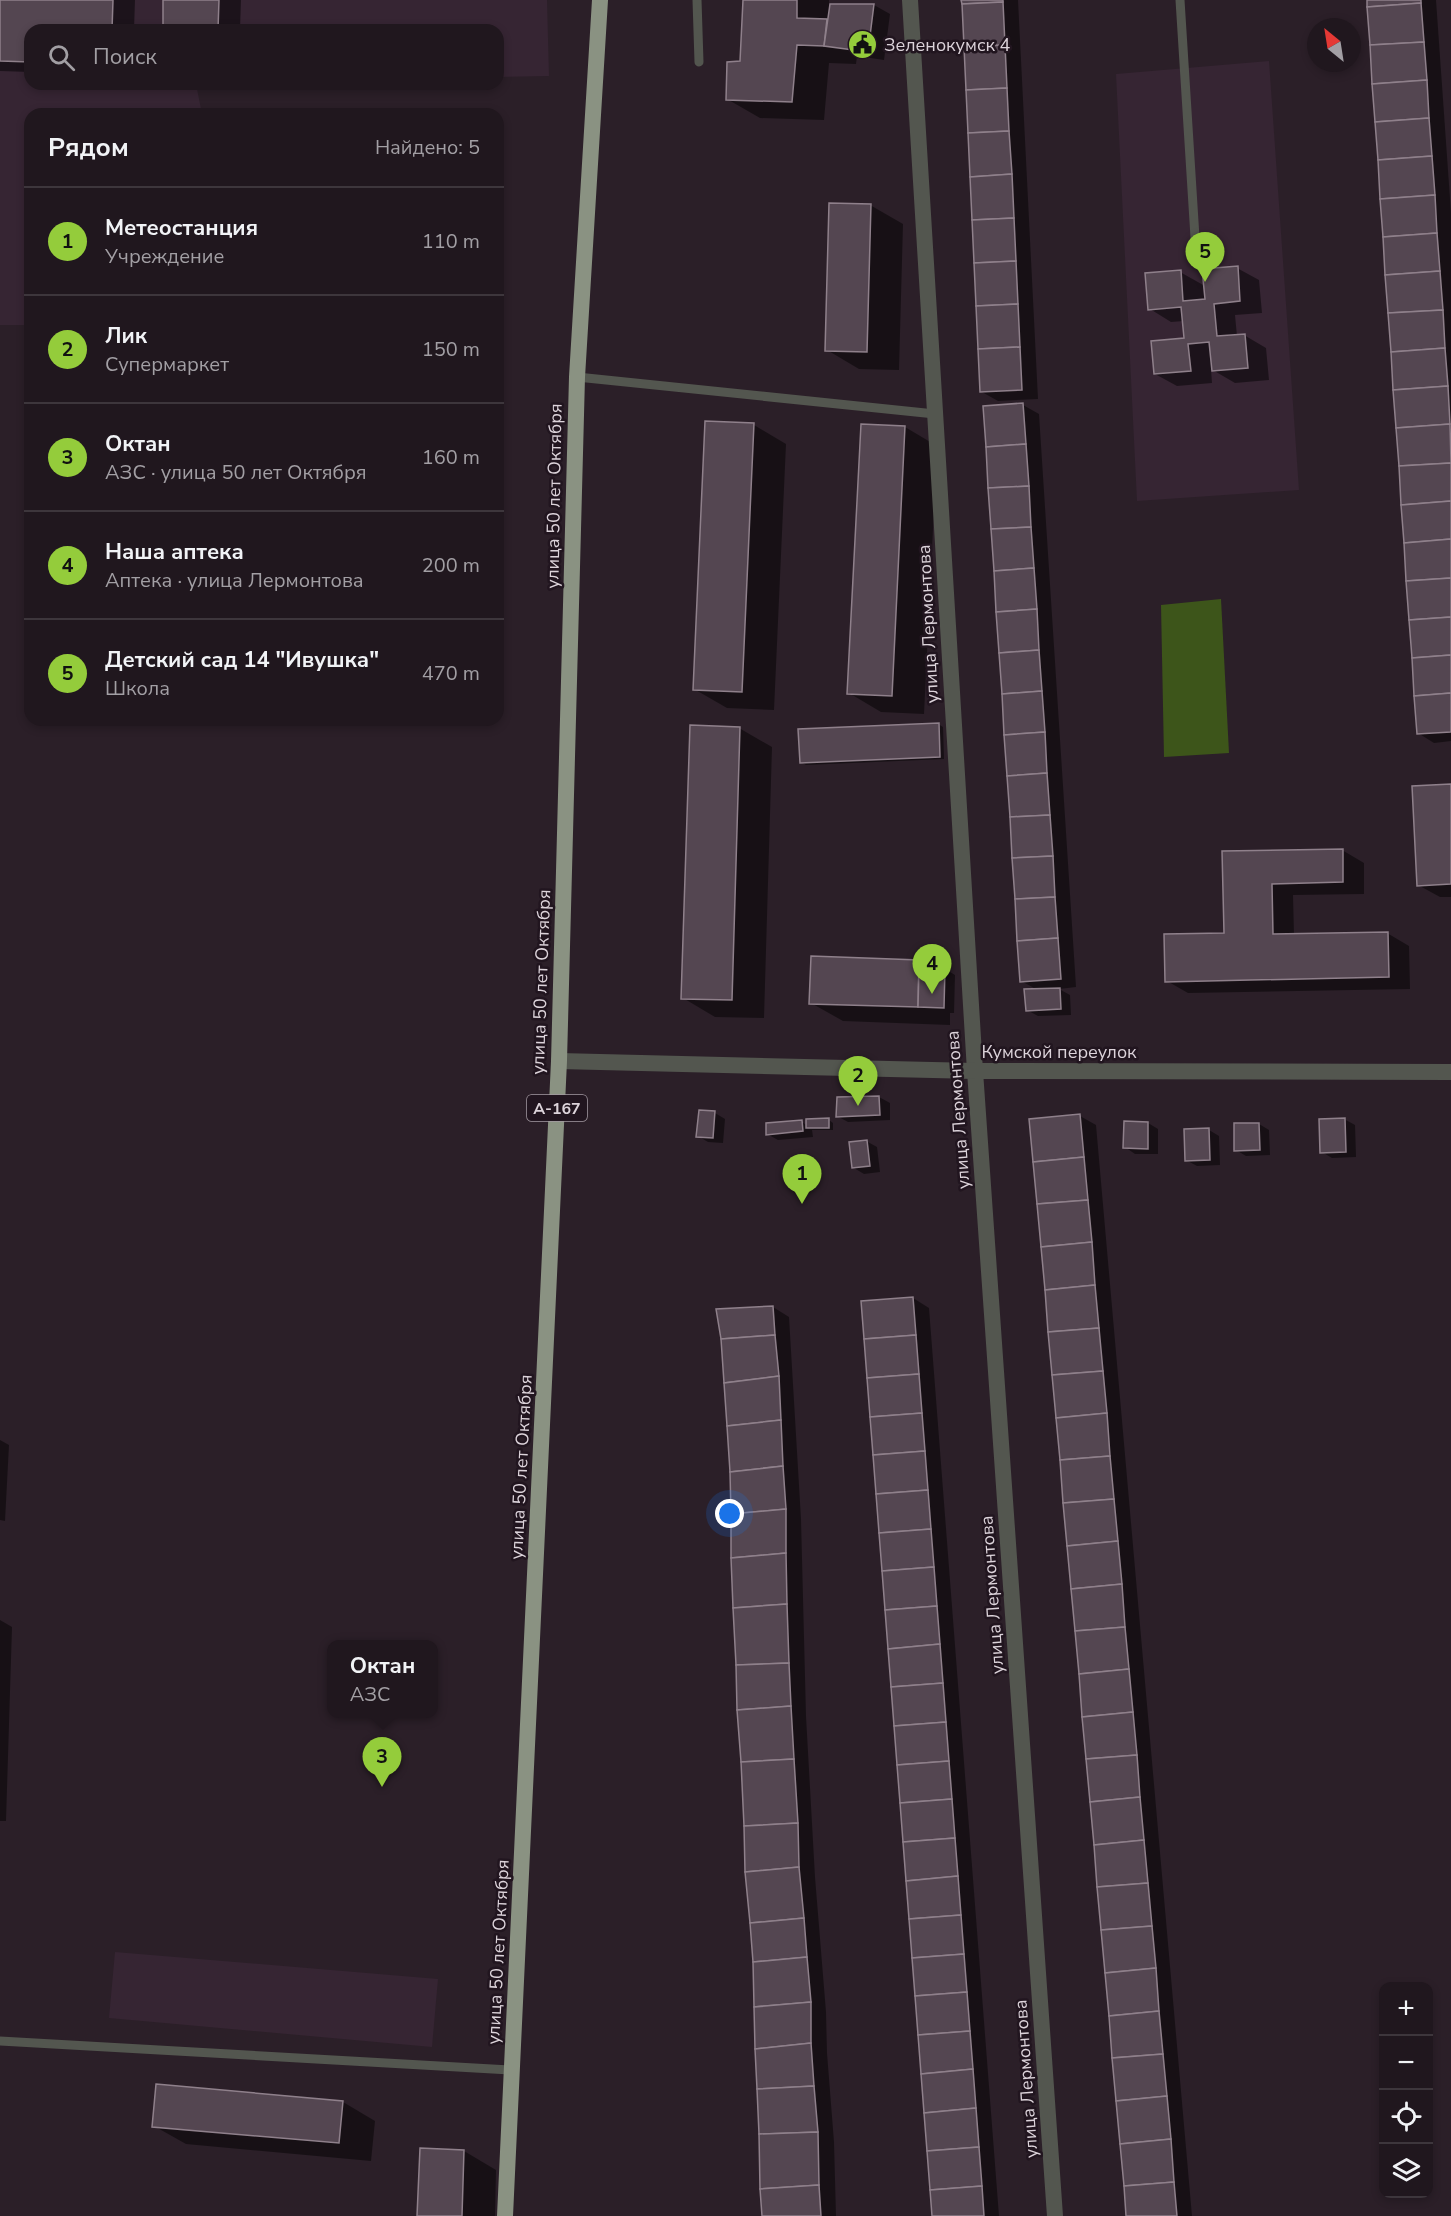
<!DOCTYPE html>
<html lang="ru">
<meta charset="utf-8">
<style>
body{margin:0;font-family:"Nunito Sans",sans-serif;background:#2d242b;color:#f1f3f6}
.controls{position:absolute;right:18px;bottom:18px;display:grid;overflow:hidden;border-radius:12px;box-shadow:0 3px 9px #0003}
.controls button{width:54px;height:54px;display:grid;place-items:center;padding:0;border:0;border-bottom:2px solid #3d363c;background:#20171e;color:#f1f3f6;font:30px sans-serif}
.compass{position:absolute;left:1307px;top:18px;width:54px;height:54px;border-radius:50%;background:#20171e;box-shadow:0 3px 9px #0003;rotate:330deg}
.you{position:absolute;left:730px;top:1514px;width:21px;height:21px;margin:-15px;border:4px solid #fff;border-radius:50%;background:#1a73e8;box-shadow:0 0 0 9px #1a73e833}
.badge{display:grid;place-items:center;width:39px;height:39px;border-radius:50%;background:#94cc3b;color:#111;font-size:20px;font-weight:700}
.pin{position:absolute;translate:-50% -50px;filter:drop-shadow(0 2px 3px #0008)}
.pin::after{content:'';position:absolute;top:32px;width:21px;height:18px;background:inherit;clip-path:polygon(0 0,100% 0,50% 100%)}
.popup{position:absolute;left:327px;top:1640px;width:111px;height:78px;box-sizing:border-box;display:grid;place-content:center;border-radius:12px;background:#20171e;filter:drop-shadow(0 2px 4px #0005);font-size:20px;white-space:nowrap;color:#a29fa4}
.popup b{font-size:22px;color:#f1f3f6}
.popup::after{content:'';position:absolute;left:50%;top:100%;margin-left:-12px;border:12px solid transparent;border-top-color:#20171e}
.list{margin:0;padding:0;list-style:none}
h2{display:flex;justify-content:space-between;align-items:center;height:78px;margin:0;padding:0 24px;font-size:26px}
h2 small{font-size:20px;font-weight:400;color:#a29fa4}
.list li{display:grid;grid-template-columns:39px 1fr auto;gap:18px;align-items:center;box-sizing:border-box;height:108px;padding:0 24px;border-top:2px solid #3d363c}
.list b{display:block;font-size:22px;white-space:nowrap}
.list p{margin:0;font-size:20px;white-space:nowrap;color:#a29fa4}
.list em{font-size:20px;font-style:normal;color:#a29fa4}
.icon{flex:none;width:33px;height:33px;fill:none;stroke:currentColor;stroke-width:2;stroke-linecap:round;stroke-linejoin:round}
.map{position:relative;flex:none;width:1451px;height:2216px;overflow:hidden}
.search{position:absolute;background:#20171e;box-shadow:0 3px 9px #0003;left:24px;top:24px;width:480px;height:66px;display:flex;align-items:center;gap:15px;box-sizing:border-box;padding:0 21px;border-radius:18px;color:#a29fa4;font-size:22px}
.panel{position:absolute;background:#20171e;box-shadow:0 3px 9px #0003;left:24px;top:108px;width:480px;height:618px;border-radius:18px}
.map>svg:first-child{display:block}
.built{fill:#362533}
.green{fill:#3d551a}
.shadow{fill:#0007}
.building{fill:#544651;stroke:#8f808b;stroke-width:1.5}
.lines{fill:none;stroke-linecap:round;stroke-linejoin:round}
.service{stroke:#53564f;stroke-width:9}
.minor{stroke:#53564f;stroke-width:16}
.trunk{stroke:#8a9282;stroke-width:16}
.labels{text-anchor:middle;stroke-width:5;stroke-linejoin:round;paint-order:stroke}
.shield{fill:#21151f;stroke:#a49aa2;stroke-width:1.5}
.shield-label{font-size:16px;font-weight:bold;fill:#dcd3da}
.poi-label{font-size:18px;fill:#dcd3da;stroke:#21151f;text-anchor:start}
.street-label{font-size:18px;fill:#dcd3da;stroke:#21151f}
</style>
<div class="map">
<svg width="1451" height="2216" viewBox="0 0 1451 2216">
<rect width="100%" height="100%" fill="#2b1f28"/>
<g class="built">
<path d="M0 0H547L549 76 498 77V30H30V84H196L202 114H30V325H0Z"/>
<path d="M1269 61 1299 490 1137 501 1116 74Z"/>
<path d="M115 1952 438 1979 432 2047 109 2018Z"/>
</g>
<path class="green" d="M1221 599 1229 753 1164 757 1161 605Z"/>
<g class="shadow">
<path d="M0 0H135L134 30H30V72L0 71Z"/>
<path d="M165 0H241L240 30H164Z"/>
<path d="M744 0H829V12H830L831 5H874L890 14 884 60 857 56 856 64 829 63 824 120 760 118 727 99 741 62Z"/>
<path d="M963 0H1018L1038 399 998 401 982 392Z"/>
<path d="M1368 0H1436L1451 213V741L1434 743 1418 733Z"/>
<path d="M870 205 903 224 899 370 859 369 827 350Z"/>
<path d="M1237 268 1259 280 1262 313 1235 315 1237 336 1244 335 1266 348 1269 380 1235 383 1211 369 1212 383 1177 386 1155 374 1186 339 1184 321 1171 322 1150 309 1180 272 1205 286Z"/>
<path d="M1023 405 1039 414 1076 987 1059 989 1070 995 1071 1015 1038 1016 1027 1010 1038 990 1021 981Z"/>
<path d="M707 423 754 425 786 444 774 710 727 708 694 689Z"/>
<path d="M905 427 937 446 924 714 881 712 849 693Z"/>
<path d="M938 724 943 727 944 759 806 765 801 762Z"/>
<path d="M739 728 772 747 764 1018 715 1017 683 998Z"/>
<path d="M1451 785V897H1440L1418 885Z"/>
<path d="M1342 850 1364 863V894L1293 895 1294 935 1387 933 1409 946 1410 989 1188 993 1167 981 1225 934 1224 853Z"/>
<path d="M919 961 931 969H945L955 975 954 1013H950V1025L843 1021 811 1003Z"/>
<path d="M879 1097 890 1103V1120L848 1122 837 1116Z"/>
<path d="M715 1113 725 1119 723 1143 708 1142 698 1136Z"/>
<path d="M1080 1116 1096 1125 1192 2216H1128Z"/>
<path d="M1344 1119 1355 1125 1356 1157 1332 1158 1322 1152Z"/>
<path d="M829 1120 833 1123V1130H812L813 1137 778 1140 767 1134 801 1122 807 1125Z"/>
<path d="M1148 1123 1158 1129V1154H1135L1125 1147Z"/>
<path d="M1259 1124 1269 1130 1270 1155 1246 1156 1236 1150Z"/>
<path d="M1209 1130 1219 1136 1220 1165 1197 1166 1186 1160Z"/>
<path d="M866 1141 877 1147 880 1172 864 1174 854 1168Z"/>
<path d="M913 1298 929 1308 999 2216H933Z"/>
<path d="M773 1307 789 1317 801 1519 806 1716 815 1877 826 2012 827 2053 834 2142 836 2216H763Z"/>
<path d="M0 1440 9 1445 5 1521 0 1520Z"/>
<path d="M0 1620 12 1627 6 1821H0Z"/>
<path d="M343 2102 375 2121 371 2161 186 2144 154 2126Z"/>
<path d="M464 2151 496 2170 495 2216H419Z"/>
</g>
<g class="building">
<path d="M0 0H113L112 30H30V62L0 61Z"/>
<path d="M163 0H219L218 30H163Z"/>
<path d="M743 0H797V18L827 19 824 46 797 45 792 102 726 100 727 62 740 61Z"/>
<path d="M961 0H1003V2L962 4Z"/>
<path d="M1367 0H1421V3L1367 7Z"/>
<path d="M1003 2 1005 45 964 47 962 4Z"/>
<path d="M1421 3 1424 42 1370 45 1367 7Z"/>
<path d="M830 4H874L868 52 824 46Z"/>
<path d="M1424 42 1427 80 1372 84 1370 45Z"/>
<path d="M1005 45 1007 88 966 90 964 47Z"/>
<path d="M1427 80 1429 118 1375 122 1372 84Z"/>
<path d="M1007 88 1009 131 968 133 966 90Z"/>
<path d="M1429 118 1432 156 1378 160 1375 122Z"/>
<path d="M1009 131 1012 174 970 177 968 133Z"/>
<path d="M1432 156 1435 195 1380 199 1378 160Z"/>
<path d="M1012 174 1014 218 972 220 970 177Z"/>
<path d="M1435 195 1437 233 1383 237 1380 199Z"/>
<path d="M829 203 871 204 867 352 825 351Z"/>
<path d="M1014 218 1016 261 974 263 972 220Z"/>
<path d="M1437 233 1440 271 1385 275 1383 237Z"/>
<path d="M1016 261 1018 304 976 306 974 263Z"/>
<path d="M1238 266 1240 301 1214 304 1217 336 1245 334 1248 368 1212 371 1209 342 1188 344 1191 371 1154 374 1151 341 1184 338 1181 307 1148 310 1145 273 1181 270 1183 301 1205 299 1202 269Z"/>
<path d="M1440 271 1443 310 1388 313 1385 275Z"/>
<path d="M1018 304 1020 347 978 349 976 306Z"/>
<path d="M1443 310 1445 348 1391 352 1388 313Z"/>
<path d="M1020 347 1022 390 980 392 978 349Z"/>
<path d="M1445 348 1448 386 1393 390 1391 352Z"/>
<path d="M1448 386 1450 424 1396 428 1393 390Z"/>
<path d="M1023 403 1026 444 986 447 983 406Z"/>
<path d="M705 421 754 423 742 692 693 690Z"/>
<path d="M861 424 905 426 892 696 847 694Z"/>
<path d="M1450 424 1451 463 1399 466 1396 428Z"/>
<path d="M1026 444 1029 486 988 488 986 447Z"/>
<path d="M1451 463V501L1401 505 1399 466Z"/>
<path d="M1029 486 1031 527 991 529 988 488Z"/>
<path d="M1451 501V539L1404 543 1401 505Z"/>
<path d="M1031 527 1034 568 994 571 991 529Z"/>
<path d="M1451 539V578L1406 581 1404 543Z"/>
<path d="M1034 568 1037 609 996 612 994 571Z"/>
<path d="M1451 578V617L1409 620 1406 581Z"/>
<path d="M1037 609 1039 650 999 653 996 612Z"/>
<path d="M1451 617V655L1412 658 1409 620Z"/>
<path d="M1039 650 1042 691 1002 694 999 653Z"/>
<path d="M1451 655V693L1414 696 1412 658Z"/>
<path d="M1042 691 1045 732 1004 735 1002 694Z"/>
<path d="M1451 693V732L1417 734 1414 696Z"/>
<path d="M939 723 940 757 800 763 798 729Z"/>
<path d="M690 725 740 727 732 1000 681 999Z"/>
<path d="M1045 732 1047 773 1007 776 1004 735Z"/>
<path d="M1047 773 1050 815 1010 817 1007 776Z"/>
<path d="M1451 784V884L1417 886 1412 786Z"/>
<path d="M1050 815 1053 856 1012 858 1010 817Z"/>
<path d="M1343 849V882L1272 884 1273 934 1388 932 1389 977 1165 982 1164 934 1224 933 1222 851Z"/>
<path d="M1053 856 1055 897 1015 899 1012 858Z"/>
<path d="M1055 897 1058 938 1017 941 1015 899Z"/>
<path d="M1058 938 1061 979 1020 982 1017 941Z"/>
<path d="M811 956 919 960 918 1007 809 1004Z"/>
<path d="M919 967 945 968 944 1008 918 1007Z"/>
<path d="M1060 988 1061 1009 1026 1011 1024 989Z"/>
<path d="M879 1096 880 1115 836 1117 837 1097Z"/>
<path d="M699 1110 715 1111 713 1138 696 1137Z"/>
<path d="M1080 1114 1084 1157 1033 1162 1029 1119Z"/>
<path d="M829 1118V1128H806V1119Z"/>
<path d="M1345 1118 1346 1152 1320 1153 1319 1119Z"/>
<path d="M802 1120 803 1131 766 1135V1123Z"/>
<path d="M1124 1121 1148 1122V1149L1123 1148Z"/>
<path d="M1234 1123H1259L1260 1150 1234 1151Z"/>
<path d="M1209 1128 1210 1160 1185 1161 1184 1129Z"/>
<path d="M867 1140 870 1166 852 1168 849 1142Z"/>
<path d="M1084 1157 1088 1200 1037 1204 1033 1162Z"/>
<path d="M1088 1200 1092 1242 1041 1247 1037 1204Z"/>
<path d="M1092 1242 1095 1285 1045 1290 1041 1247Z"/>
<path d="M1095 1285 1099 1328 1048 1332 1045 1290Z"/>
<path d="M913 1297 916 1335 864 1339 861 1301Z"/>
<path d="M773 1306 775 1335 721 1339 716 1309Z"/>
<path d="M1099 1328 1103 1371 1052 1375 1048 1332Z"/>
<path d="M775 1335 779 1376 724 1383 721 1339Z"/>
<path d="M916 1335 919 1374 867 1378 864 1339Z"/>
<path d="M1103 1371 1107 1413 1056 1418 1052 1375Z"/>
<path d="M919 1374 922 1413 870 1417 867 1378Z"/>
<path d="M779 1376 781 1420 727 1426 724 1383Z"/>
<path d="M922 1413 925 1451 873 1455 870 1417Z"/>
<path d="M1107 1413 1110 1456 1060 1460 1056 1418Z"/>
<path d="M781 1420 783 1466 730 1472 727 1426Z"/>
<path d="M925 1451 928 1490 876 1494 873 1455Z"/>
<path d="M1110 1456 1114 1499 1063 1503 1060 1460Z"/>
<path d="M783 1466 786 1509 731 1514 730 1472Z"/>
<path d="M928 1490 931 1529 879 1533 876 1494Z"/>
<path d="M1114 1499 1118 1541 1067 1546 1063 1503Z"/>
<path d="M786 1509V1553L731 1558V1514Z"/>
<path d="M931 1529 934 1567 882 1571 879 1533Z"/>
<path d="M1118 1541 1122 1584 1071 1589 1067 1546Z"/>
<path d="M786 1553 787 1604 733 1608 731 1558Z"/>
<path d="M934 1567 937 1606 885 1610 882 1571Z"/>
<path d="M1122 1584 1125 1627 1075 1631 1071 1589Z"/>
<path d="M787 1604 789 1663 736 1665 733 1608Z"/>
<path d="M937 1606 940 1644 888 1649 885 1610Z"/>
<path d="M1125 1627 1129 1669 1079 1674 1075 1631Z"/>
<path d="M940 1644 943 1683 891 1687 888 1649Z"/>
<path d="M789 1663 791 1706 737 1710 736 1665Z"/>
<path d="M1129 1669 1133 1712 1082 1717 1079 1674Z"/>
<path d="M943 1683 946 1722 894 1726 891 1687Z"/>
<path d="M791 1706 794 1759 741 1762 737 1710Z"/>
<path d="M1133 1712 1137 1755 1086 1759 1082 1717Z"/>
<path d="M946 1722 949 1761 897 1765 894 1726Z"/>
<path d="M1137 1755 1140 1797 1090 1802 1086 1759Z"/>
<path d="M794 1759 798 1823 744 1826 741 1762Z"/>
<path d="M949 1761 952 1799 900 1803 897 1765Z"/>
<path d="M1140 1797 1144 1840 1094 1845 1090 1802Z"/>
<path d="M952 1799 955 1838 903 1842 900 1803Z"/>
<path d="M798 1823 799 1867 745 1872 744 1826Z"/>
<path d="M955 1838 958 1876 906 1881 903 1842Z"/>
<path d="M1144 1840 1148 1883 1097 1887 1094 1845Z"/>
<path d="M799 1867 804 1918 750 1923 745 1872Z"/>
<path d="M958 1876 961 1915 909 1919 906 1881Z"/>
<path d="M1148 1883 1152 1926 1101 1930 1097 1887Z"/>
<path d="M961 1915 964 1954 912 1958 909 1919Z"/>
<path d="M804 1918 807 1957 753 1962 750 1923Z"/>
<path d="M1152 1926 1156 1968 1105 1973 1101 1930Z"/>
<path d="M964 1954 967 1992 915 1996 912 1958Z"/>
<path d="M807 1957 811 2002 754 2007 753 1962Z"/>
<path d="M1156 1968 1159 2011 1109 2016 1105 1973Z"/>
<path d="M967 1992 970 2031 918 2035 915 1996Z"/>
<path d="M811 2002V2043L755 2049 754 2007Z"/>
<path d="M1159 2011 1163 2054 1112 2058 1109 2016Z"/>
<path d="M970 2031 973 2069 921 2074 918 2035Z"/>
<path d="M811 2043 814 2086 757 2089 755 2049Z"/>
<path d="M1163 2054 1167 2096 1116 2101 1112 2058Z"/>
<path d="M973 2069 976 2108 924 2113 921 2074Z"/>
<path d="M156 2084 343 2101 339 2143 152 2127Z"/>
<path d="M814 2086 818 2132 759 2134 757 2089Z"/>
<path d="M1167 2096 1171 2139 1120 2144 1116 2101Z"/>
<path d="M976 2108 979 2147 927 2151 924 2113Z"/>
<path d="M818 2132 819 2185 760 2189 759 2134Z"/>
<path d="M1171 2139 1174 2182 1124 2186 1120 2144Z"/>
<path d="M979 2147 982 2186 930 2190 927 2151Z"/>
<path d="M420 2148 464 2150 462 2216H417Z"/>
<path d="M1174 2182 1177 2216H1126L1124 2186Z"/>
<path d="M819 2185 821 2216H762L760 2189Z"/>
<path d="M982 2186 984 2216H932L930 2190Z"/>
</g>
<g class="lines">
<g class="service">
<path d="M697 0 699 62"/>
<path d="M1180 0 1196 253"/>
<path d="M577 377 935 414"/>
<path d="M0 2041 512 2070"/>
</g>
<g class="minor">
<path d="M910 0 975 1071 1055 2216"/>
<path d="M559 1061 975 1071 1451 1072"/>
</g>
<path class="trunk" d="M505 2216 559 1061 577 377 600 0"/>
</g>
<defs>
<symbol id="civic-disc" viewBox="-11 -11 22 22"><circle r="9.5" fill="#94cc3b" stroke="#21151f"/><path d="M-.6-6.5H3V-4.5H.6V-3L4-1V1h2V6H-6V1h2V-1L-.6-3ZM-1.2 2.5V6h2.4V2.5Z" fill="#111"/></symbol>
</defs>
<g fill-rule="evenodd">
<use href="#civic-disc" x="846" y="28" width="33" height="33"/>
</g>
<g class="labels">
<rect class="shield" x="527" y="1095" width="60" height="26" rx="4.5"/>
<g class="shield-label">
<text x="557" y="1114">А-167</text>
</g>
<g class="poi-label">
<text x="884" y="51">Зеленокумск 4</text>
</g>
<g class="street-label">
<text transform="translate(554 496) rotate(-89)" y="6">улица 50 лет Октября</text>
<text transform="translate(928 624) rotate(-93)" y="6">улица Лермонтова</text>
<text transform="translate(541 982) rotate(-88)" y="6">улица 50 лет Октября</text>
<text x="1059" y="1058">Кумской переулок</text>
<text transform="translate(958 1110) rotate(-94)" y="6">улица Лермонтова</text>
<text transform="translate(521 1467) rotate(-87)" y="6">улица 50 лет Октября</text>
<text transform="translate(992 1595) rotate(-94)" y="6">улица Лермонтова</text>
<text transform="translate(498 1952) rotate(-87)" y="6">улица 50 лет Октября</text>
<text transform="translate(1026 2079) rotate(-94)" y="6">улица Лермонтова</text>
</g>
</g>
</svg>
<div class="controls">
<button>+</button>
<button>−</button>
<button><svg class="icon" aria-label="locate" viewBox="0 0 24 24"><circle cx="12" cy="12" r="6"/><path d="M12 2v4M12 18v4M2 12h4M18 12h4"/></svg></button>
<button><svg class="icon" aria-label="layers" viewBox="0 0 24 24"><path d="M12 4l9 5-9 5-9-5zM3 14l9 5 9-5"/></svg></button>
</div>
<svg class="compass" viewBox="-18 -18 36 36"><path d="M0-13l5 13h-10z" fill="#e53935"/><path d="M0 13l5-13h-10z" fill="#a29fa4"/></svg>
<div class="you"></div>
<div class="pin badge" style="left:802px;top:1204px">1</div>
<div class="pin badge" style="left:858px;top:1106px">2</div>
<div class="pin badge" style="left:382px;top:1787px">3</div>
<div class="popup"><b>Октан</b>АЗС</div>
<div class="pin badge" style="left:932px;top:994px">4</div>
<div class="pin badge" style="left:1205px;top:282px">5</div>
<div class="search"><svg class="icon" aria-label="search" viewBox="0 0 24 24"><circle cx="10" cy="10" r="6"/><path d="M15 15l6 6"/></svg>Поиск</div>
<section class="panel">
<h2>Рядом<small>Найдено: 5</small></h2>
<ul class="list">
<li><span class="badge">1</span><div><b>Метеостанция</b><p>Учреждение</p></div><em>110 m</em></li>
<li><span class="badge">2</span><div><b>Лик</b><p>Супермаркет</p></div><em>150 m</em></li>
<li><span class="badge">3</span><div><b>Октан</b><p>АЗС · улица 50 лет Октября</p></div><em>160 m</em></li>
<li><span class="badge">4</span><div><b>Наша аптека</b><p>Аптека · улица Лермонтова</p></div><em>200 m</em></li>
<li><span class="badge">5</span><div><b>Детский сад 14 &quot;Ивушка&quot;</b><p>Школа</p></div><em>470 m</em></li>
</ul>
</section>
</div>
